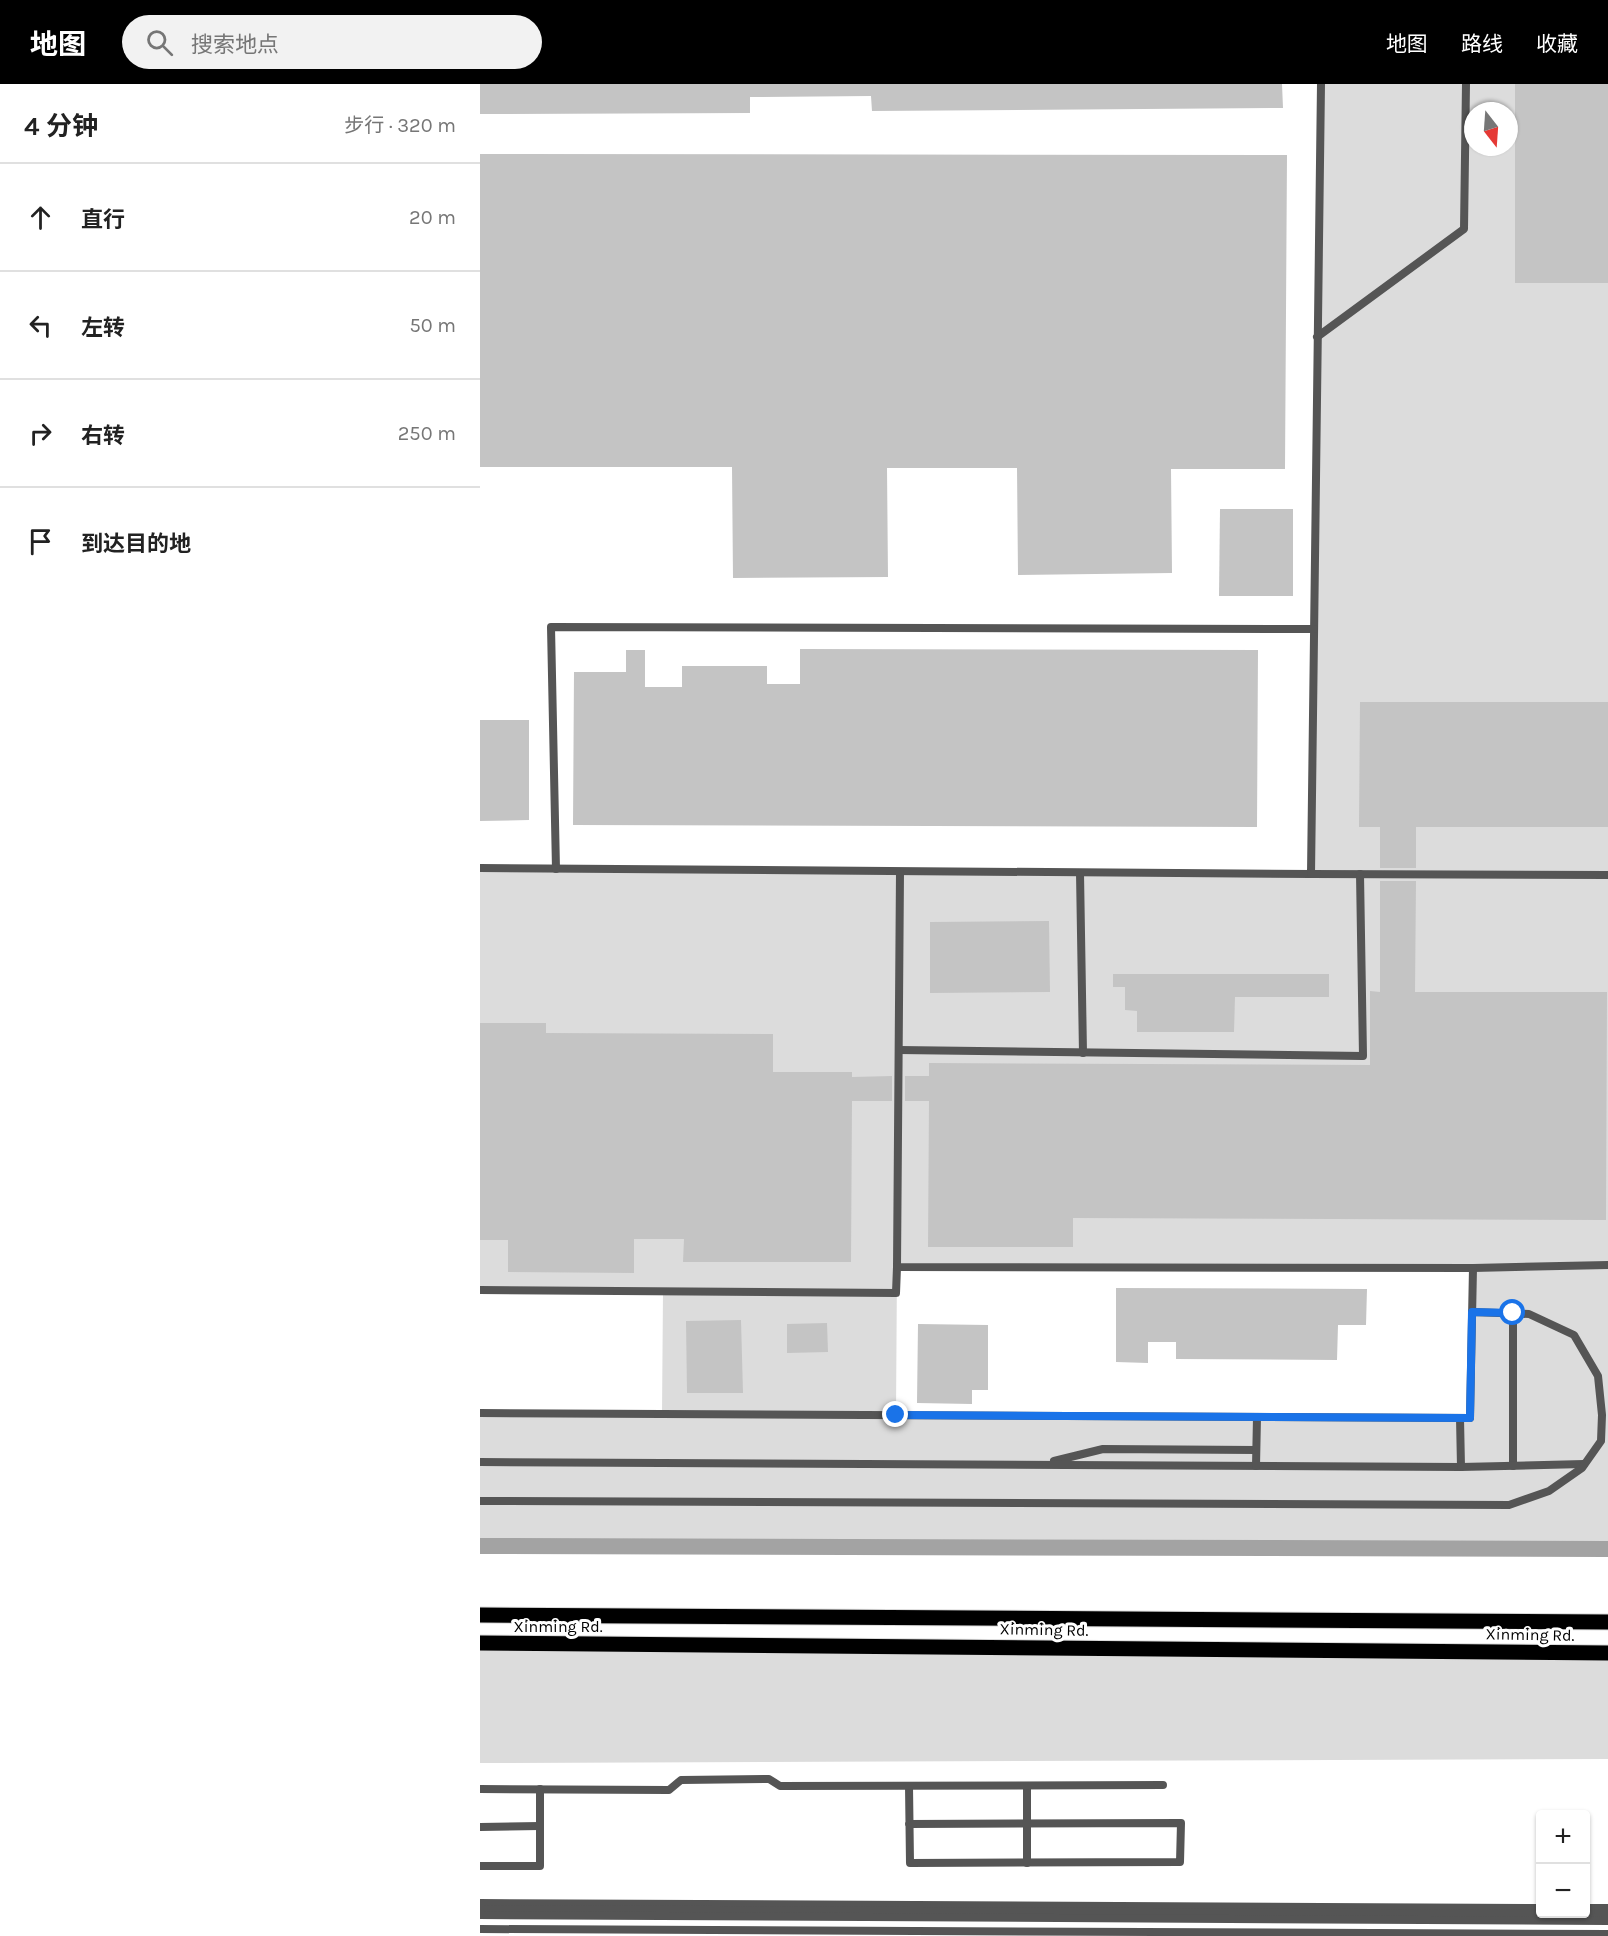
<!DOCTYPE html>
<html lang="zh">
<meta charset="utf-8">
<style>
body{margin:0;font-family:Karla,"Noto Sans SC",sans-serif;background:#f2f2f2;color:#222}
.controls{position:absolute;right:18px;bottom:18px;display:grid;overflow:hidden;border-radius:6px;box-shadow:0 2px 4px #0004}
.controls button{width:54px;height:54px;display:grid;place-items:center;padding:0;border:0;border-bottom:2px solid #e0e0e0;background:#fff;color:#222;font:30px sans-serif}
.compass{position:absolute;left:984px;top:18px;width:54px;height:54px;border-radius:50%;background:#fff;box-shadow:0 2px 4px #0004;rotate:163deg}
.stop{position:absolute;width:18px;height:18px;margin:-14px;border:4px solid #1a73e8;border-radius:50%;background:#fff}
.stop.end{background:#1a73e8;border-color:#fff;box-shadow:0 2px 6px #0008}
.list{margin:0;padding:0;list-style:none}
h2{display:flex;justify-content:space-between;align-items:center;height:78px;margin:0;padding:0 24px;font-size:26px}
h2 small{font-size:20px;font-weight:400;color:#767676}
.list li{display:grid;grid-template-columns:39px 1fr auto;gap:18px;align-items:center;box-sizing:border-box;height:108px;padding:0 24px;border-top:2px solid #e0e0e0}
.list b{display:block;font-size:22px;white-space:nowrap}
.list em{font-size:20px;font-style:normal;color:#767676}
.icon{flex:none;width:33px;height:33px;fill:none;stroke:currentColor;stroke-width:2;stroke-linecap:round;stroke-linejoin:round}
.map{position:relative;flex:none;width:1128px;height:1852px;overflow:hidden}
header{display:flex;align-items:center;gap:36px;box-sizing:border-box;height:84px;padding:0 30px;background:#000;color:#fff}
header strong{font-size:28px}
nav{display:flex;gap:33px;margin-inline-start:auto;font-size:21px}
.search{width:420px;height:54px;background:#f2f2f2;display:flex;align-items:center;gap:15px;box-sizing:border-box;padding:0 21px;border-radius:33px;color:#767676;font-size:22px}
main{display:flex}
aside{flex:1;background:#fff}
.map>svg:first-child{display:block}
.green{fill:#dcdcdc;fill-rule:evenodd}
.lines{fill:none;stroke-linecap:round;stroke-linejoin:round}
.canal{stroke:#a3a3a3;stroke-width:16}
.building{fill:#c4c4c4}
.primary-casing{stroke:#dbdbdb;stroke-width:17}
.service{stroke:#555;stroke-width:8}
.primary{stroke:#000;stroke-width:15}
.route{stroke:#1a73e8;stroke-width:8}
.labels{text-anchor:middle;stroke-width:6;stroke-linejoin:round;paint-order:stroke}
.street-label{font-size:16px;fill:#000;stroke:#fff}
</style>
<header>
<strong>地图</strong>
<div class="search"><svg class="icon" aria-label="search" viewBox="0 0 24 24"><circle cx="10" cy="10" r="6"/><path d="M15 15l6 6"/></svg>搜索地点</div>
<nav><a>地图</a><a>路线</a><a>收藏</a></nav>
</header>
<main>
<aside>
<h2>4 分钟<small>步行 · 320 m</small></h2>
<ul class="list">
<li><svg class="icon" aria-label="ahead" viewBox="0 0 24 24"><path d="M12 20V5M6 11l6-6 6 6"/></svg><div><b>直行</b></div><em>20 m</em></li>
<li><svg class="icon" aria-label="left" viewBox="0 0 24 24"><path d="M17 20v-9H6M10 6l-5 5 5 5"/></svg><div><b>左转</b></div><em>50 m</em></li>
<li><svg class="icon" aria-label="right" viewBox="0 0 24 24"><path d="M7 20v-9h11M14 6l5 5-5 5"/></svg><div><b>右转</b></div><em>250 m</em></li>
<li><svg class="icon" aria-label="arrive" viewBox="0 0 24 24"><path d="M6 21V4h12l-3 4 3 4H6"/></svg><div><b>到达目的地</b></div></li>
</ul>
</aside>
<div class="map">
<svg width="1128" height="1852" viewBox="0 0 1128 1852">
<rect width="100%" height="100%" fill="#fff"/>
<g class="green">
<path d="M841 0H1128V1465L0 1462V1329L182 1330 183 1207 0 1206V784L831 790ZM993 27H1029V63H993ZM417 1183 993 1185 990 1334 416 1331Z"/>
<path d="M0 1561 1128 1570V1675L0 1679Z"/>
</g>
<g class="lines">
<path class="canal" d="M0 1462 1128 1465"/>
</g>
<g class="building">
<path d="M0 0H802L803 24 392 27 391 12 270 13V29L0 30Z"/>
<rect x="1035" y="0" width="93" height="199"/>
<path d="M0 70 807 71 805 385H691L692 489 538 491 537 384H407L408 493 253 494 252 383H0Z"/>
<path d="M740 425H813V512H739Z"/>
<path d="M320 565 778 566 777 743 93 741 94 588H146V566H165V603H202V582H287V600H320Z"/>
<path d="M880 618H1128V743H936V784H900V743H879Z"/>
<path d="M0 636H49V736L0 737Z"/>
<path d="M900 797H936L935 908H1127L1126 1136 593 1134V1163H448L449 1017H425V992H449V979L890 981V907L900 908Z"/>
<path d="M569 837 570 908 450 909V838Z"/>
<path d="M633 890H849V913H755L754 948H657V927L645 926V903H633Z"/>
<path d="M0 939H66V949L293 950V988H372V993L412 992V1017H372L371 1178H203L204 1155H154V1189L28 1188V1156H0Z"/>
<path d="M636 1204 887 1205 886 1241H858L857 1276 696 1275V1258H668V1279L636 1278Z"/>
<path d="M261 1236 263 1309H207L206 1237Z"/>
<path d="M347 1239 348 1268 307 1269V1240Z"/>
<path d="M438 1240 508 1241V1306H492V1320L437 1319Z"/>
</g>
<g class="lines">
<defs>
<g id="primary">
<path d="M0 1531 1128 1538"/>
<path d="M0 1559 1128 1569"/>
</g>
</defs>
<use href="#primary" class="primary-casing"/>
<g class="service">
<path d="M837 253 984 145 986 0"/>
<path d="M0 784 831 790 841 0"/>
<path d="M76 785 71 543 834 545"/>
<path d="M600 789 603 969"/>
<path d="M831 790 1128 791"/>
<path d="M419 966 883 972 880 790"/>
<path d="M993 1184 1128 1181"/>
<path d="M0 1206 416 1209 417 1183"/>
<path d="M1033 1229V1382"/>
<path d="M0 1329 990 1334 993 1184 417 1183 420 788"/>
<path d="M574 1377 623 1365 776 1366"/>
<path d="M0 1378 981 1383 980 1334"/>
<path d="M776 1382 777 1333"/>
<path d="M981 1383 1104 1380"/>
<path d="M0 1417 1029 1421 1069 1407 1102 1384 1121 1357 1122 1331 1118 1292 1094 1251 1049 1230 992 1228"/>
<path d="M429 1702 430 1779 700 1778 701 1739 429 1740"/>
<path d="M547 1702V1779"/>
<path d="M0 1705 189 1706 201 1696 289 1695 300 1702 683 1701"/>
<path d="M0 1743 60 1742"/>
<path d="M0 1782H60V1705"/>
<path d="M0 1819 1060 1824"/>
<path d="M1106 1824H1128"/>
<path d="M0 1825 1128 1830"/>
<path d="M0 1831 1128 1837"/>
<path d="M0 1845 1128 1850"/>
</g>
<use href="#primary" class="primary"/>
</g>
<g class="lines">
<path class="route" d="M416 1331 990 1334 992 1228 1033 1229"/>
</g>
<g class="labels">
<g class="street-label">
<text x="78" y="1548">Xinming Rd.</text>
<text transform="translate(564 1545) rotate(1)" y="6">Xinming Rd.</text>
<text transform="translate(1050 1550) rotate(1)" y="6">Xinming Rd.</text>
</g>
</g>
</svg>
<div class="controls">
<button>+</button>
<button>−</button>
</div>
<svg class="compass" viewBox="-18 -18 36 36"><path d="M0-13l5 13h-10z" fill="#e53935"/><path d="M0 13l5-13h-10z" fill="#767676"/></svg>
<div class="stop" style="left:1033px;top:1229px"></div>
<div class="stop end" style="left:416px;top:1331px"></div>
</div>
</main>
